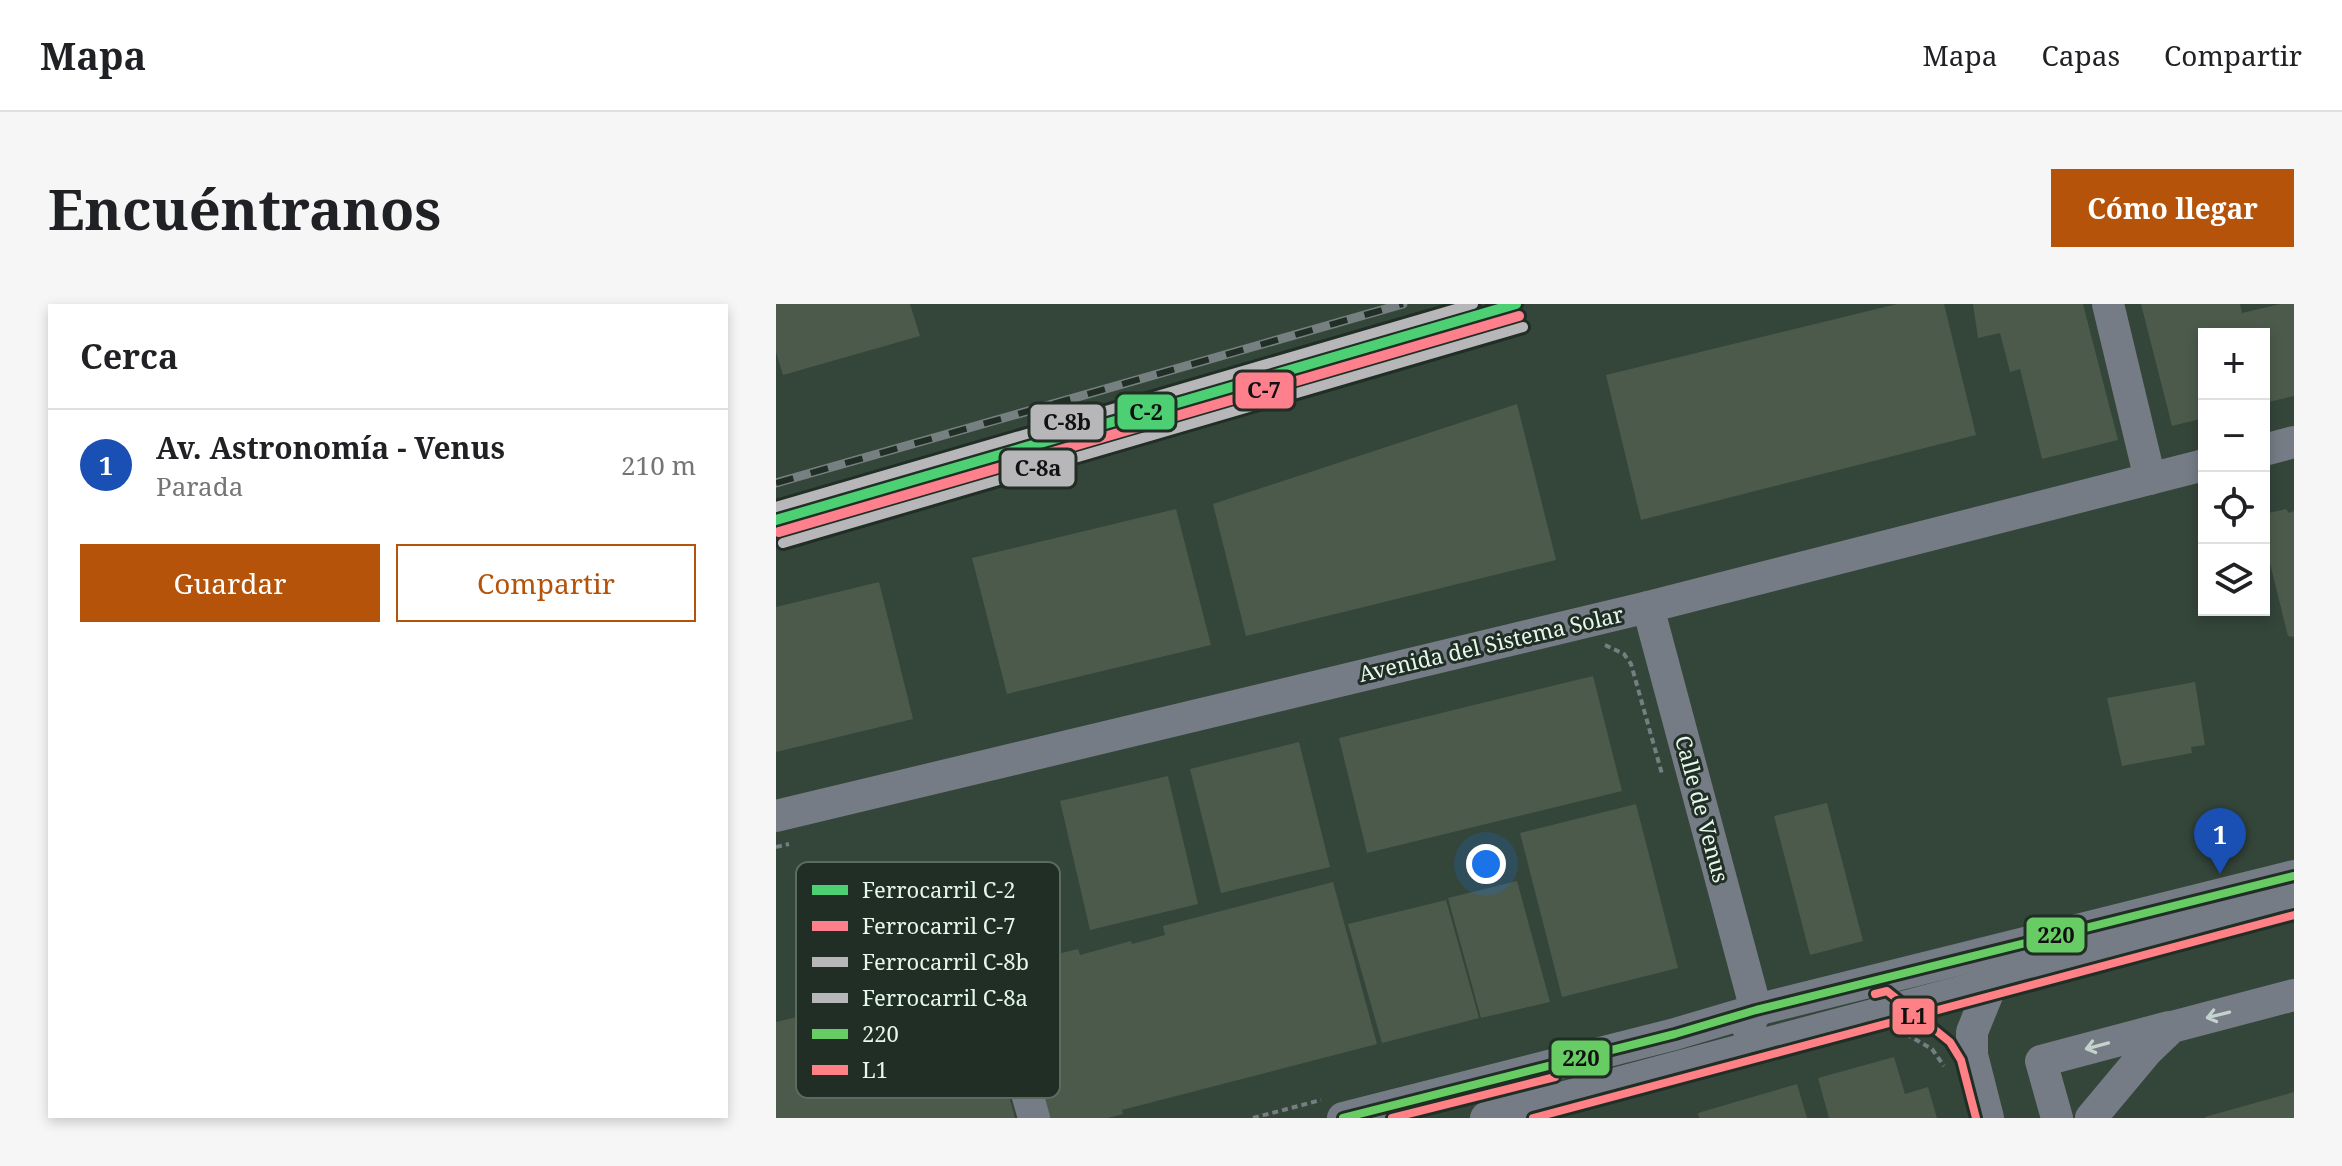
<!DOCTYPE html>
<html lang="es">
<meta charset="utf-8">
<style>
body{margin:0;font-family:"Noto Serif",serif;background:#f6f6f6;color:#202124}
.controls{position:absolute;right:24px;top:24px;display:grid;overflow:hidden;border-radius:0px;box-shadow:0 4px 12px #0003}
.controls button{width:72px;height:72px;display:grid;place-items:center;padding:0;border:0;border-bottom:2px solid #e0e0e0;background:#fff;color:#202124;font:40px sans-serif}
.you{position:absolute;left:710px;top:560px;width:28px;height:28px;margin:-20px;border:6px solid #fff;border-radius:50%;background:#1a73e8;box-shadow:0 0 0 12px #1a73e833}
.badge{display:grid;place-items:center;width:52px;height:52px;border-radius:50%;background:#b45309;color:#fff;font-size:26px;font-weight:700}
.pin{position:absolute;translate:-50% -66px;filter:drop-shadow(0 2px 4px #0008)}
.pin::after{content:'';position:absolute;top:42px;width:28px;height:24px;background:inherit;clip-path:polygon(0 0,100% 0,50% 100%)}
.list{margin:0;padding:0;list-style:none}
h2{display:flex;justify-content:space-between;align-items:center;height:104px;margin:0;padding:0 32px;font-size:34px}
h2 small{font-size:26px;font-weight:400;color:#757577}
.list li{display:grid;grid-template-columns:52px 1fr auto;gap:24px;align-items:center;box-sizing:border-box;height:112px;padding:0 32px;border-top:2px solid #e0e0e0}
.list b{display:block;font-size:30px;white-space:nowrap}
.list p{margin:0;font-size:26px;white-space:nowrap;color:#757577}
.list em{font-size:26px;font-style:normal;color:#757577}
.actions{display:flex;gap:16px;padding:24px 32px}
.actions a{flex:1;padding:18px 0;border:2px solid #b45309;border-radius:0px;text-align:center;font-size:28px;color:#b45309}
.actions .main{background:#b45309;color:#fff}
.icon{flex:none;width:44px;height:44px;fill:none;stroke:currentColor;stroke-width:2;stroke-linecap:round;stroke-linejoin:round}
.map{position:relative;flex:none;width:1518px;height:814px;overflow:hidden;border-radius:0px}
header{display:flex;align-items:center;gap:48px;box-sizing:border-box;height:112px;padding:0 40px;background:#fff;border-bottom:2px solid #e0e0e0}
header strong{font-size:38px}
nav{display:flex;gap:44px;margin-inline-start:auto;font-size:28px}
.intro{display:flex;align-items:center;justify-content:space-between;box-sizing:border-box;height:192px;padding:0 48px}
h1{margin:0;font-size:56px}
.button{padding:20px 36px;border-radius:0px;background:#b45309;color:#fff;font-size:28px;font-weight:700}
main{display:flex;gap:48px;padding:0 48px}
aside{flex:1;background:#fff;border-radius:0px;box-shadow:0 4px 12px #0003}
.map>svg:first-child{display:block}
.building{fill:#4c5a4b}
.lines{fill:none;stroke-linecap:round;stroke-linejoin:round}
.path{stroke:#757e80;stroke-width:4;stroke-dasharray:6 4;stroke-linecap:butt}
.minor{stroke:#757c85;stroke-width:32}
.rail-casing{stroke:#768081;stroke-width:9}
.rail{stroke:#202e25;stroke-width:6;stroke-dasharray:18;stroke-linecap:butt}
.bus-1-casing{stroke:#202e25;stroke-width:14}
.bus-2-casing{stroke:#202e25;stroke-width:14}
.bus-1{stroke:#68cc65;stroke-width:8}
.bus-2{stroke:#ff8085;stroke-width:8}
.rail-1-casing{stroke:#202e25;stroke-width:16}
.rail-2-casing{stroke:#202e25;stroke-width:16}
.rail-3-casing{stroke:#202e25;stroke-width:16}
.rail-4-casing{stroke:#202e25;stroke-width:16}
.rail-1{stroke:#4dd073;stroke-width:10}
.rail-2{stroke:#ff808d;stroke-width:10}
.rail-3{stroke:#b7b7ba;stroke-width:10}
.rail-4{stroke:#b7b7ba;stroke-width:10}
.oneway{stroke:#c4d3cc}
.labels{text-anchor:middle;stroke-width:6;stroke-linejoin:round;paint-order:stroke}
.street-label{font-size:22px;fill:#e6f8eb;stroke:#202e25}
.key{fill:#202e25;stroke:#5b6b60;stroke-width:2}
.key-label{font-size:22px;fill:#e6f8eb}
.line-badge{stroke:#202e25;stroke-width:3}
.pale-badge-label{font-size:22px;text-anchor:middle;font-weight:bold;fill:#111}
</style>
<header>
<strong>Mapa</strong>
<nav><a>Mapa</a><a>Capas</a><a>Compartir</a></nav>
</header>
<div class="intro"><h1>Encuéntranos</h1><a class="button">Cómo llegar</a></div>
<main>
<aside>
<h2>Cerca<small></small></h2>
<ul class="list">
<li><span class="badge" style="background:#1a4fb4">1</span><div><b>Av. Astronomía - Venus</b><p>Parada</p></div><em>210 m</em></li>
</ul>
<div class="actions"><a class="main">Guardar</a><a>Compartir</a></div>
</aside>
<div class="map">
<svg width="1518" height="814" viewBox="0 0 1518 814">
<rect width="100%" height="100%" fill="#34453a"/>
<g class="building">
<path d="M0 0H134L144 32 7 71 0 48Z"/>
<path d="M1121 0H1168L1200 131 865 216 830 71Z"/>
<path d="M1197 0H1307L1342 136 1266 155 1244 65 1234 68 1224 29 1202 34Z"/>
<path d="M1365 0H1464L1466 9 1504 0H1518V92L1488 99V30H1428V114L1396 122Z"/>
<path d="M741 100 780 256 470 332 437 200Z"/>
<path d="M400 205 435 341 231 390 196 254Z"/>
<path d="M1510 205 1513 209 1518 207V333L1512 332 1488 235V210Z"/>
<path d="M103 278 137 415 0 448V303Z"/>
<path d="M817 372 846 487 591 549 563 434Z"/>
<path d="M1419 378 1429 441 1415 443 1416 449 1346 462 1331 394Z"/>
<path d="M523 438 554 563 445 589 414 465Z"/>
<path d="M392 472 422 600 314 626 284 497Z"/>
<path d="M1051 499 1087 637 1034 651 998 512Z"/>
<path d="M860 500 902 664 786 693 744 529Z"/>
<path d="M741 577 774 698 705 714 672 594Z"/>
<path d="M557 578 601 740 346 806 347 810 332 814H274L232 662 302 645 304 651 355 637 356 640 389 631 387 622Z"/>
<path d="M670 596 703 714 606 739 572 620Z"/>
<path d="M200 671 239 814H0V718Z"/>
<path d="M1118 753 1129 790 1152 783 1161 814H1053L1042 774Z"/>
<path d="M1021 780 1031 814H923L922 809Z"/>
<path d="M1518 788V814H1429V813Z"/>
</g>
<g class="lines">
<g class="path">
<path d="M829 341 848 350 855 360 886 470"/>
<path d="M0 543 13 540"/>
<path d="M1130 730 1156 745 1168 762"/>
<path d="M477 814 545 796"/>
</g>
<g class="minor">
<path d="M1332 0 1374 175"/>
<path d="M1488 146 1518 138"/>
<path d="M872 303 980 706 972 724"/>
<path d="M0 512 872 303 1428 161"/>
<path d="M217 669 258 814"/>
<path d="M567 814 899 730 980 706 1518 572"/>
<path d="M710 814 1518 599"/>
<path d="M1212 814 1196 751V728L1216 679"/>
<path d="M1281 814 1265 757 1393 723"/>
<path d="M1315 814 1371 747 1396 723 1518 691"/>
</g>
<defs>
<path id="rail" d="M0 179 627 0"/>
</defs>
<use href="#rail" class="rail-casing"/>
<use href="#rail" class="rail"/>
<defs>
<path id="bus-1" d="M567 814 899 730 980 706 1518 572"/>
<g id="bus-2">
<path d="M1099 690 1111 687 1174 738 1185 756 1200 814"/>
<path d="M616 814 779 773"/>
<path d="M757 814 1518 611"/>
</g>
</defs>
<use href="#bus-1" class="bus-1-casing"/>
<use href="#bus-2" class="bus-2-casing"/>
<use href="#bus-1" class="bus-1"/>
<use href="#bus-2" class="bus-2"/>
<defs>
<path id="rail-1" d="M0 216 740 0"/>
<path id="rail-2" d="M3 228 743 12"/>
<path id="rail-3" d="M0 203 697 0"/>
<path id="rail-4" d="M7 239 747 23"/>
</defs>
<use href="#rail-1" class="rail-1-casing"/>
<use href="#rail-2" class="rail-2-casing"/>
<use href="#rail-3" class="rail-3-casing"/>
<use href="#rail-4" class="rail-4-casing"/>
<use href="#rail-1" class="rail-1"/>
<use href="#rail-2" class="rail-2"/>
<use href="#rail-3" class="rail-3"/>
<use href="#rail-4" class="rail-4"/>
</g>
<defs><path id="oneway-shaft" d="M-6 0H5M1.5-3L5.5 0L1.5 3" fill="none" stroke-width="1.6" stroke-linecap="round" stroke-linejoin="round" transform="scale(2)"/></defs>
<g class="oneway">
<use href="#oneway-shaft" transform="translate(1442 711) rotate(166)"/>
<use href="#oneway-shaft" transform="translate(1321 742) rotate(165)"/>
</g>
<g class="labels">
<g class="street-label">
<text transform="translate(715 340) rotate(-13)" y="8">Avenida del Sistema Solar</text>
<text transform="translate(926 505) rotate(75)" y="8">Calle de Venus</text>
</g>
</g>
<rect x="20" y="558" width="264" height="236" rx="12" class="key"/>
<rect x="36" y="581" width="36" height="10" fill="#4dd073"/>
<rect x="36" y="617" width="36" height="10" fill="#ff808d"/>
<rect x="36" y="653" width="36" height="10" fill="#b7b7ba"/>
<rect x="36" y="689" width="36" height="10" fill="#b7b7ba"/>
<rect x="36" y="725" width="36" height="10" fill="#68cc65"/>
<rect x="36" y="761" width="36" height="10" fill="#ff8085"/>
<g class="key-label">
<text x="86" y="594">Ferrocarril C-2</text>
<text x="86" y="630">Ferrocarril C-7</text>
<text x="86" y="666">Ferrocarril C-8b</text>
<text x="86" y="702">Ferrocarril C-8a</text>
<text x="86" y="738">220</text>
<text x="86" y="774">L1</text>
</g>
<g class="line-badge">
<rect x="458" y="67" width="61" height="39" rx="8" fill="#ff808d"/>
<rect x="340" y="89" width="60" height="38" rx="8" fill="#4dd073"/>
<rect x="253" y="99" width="76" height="38" rx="8" fill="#b7b7ba"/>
<rect x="224" y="145" width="76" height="39" rx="8" fill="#b7b7ba"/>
<rect x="1249" y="612" width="61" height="38" rx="8" fill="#68cc65"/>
<rect x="1115" y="693" width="45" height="39" rx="8" fill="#ff8085"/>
<rect x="774" y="735" width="61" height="38" rx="8" fill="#68cc65"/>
</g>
<g class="pale-badge-label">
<text x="488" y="94">C-7</text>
<text x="370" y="116">C-2</text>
<text x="291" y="126">C-8b</text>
<text x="262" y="172">C-8a</text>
<text x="1280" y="639">220</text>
<text x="1138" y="720">L1</text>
<text x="805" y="762">220</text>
</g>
</svg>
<div class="controls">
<button>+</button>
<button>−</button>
<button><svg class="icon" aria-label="locate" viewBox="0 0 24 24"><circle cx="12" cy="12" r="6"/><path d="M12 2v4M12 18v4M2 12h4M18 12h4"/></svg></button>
<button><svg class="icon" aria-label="layers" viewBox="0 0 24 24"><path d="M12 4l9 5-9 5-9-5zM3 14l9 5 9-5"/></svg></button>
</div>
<div class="you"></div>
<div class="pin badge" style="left:1444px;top:570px;background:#1a4fb4">1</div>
</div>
</main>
